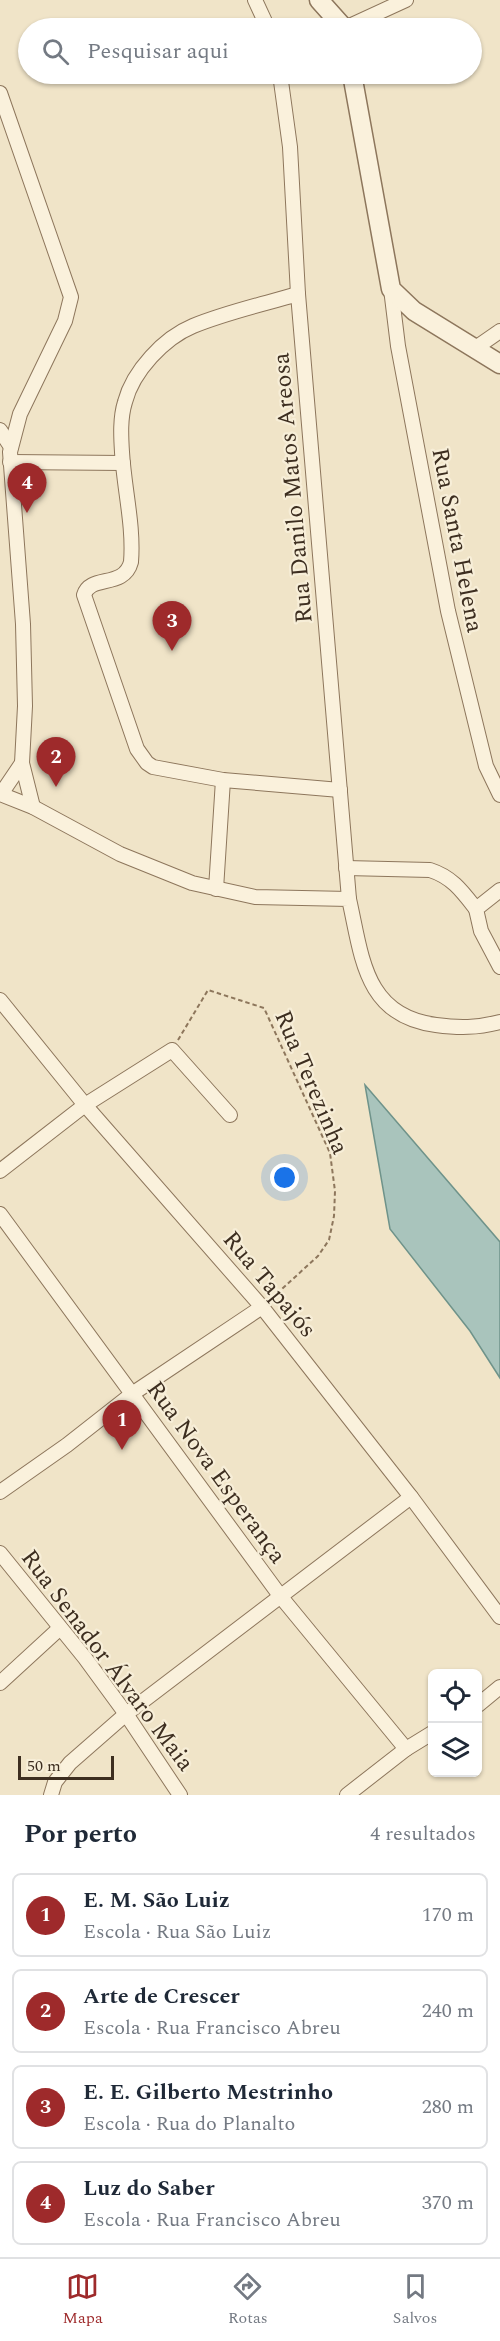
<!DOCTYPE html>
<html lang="pt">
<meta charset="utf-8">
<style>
body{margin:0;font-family:Spectral,serif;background:#f2f2f3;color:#1f2937}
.controls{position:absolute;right:18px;bottom:18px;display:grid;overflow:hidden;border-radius:9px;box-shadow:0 2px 4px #0004}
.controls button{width:54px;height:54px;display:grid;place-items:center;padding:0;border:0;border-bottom:2px solid #e0e1e3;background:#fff;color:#1f2937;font:30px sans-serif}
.scale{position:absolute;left:18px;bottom:15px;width:96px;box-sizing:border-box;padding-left:6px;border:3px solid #3d2e20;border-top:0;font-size:16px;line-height:21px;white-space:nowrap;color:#3d2e20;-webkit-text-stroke:4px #f7eed8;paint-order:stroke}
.you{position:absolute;left:285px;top:1178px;width:21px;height:21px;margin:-15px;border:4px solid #fff;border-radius:50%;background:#1a73e8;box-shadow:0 0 0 9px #1a73e833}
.badge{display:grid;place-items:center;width:39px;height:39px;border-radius:50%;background:#9e2a2b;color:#fff;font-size:20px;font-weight:700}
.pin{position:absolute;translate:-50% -50px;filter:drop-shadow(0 2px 3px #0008)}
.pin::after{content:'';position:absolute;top:32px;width:21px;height:18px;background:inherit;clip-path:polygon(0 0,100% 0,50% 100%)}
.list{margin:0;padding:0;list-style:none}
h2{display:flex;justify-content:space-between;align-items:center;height:78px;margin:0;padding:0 24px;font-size:26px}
h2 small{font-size:20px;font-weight:400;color:#747a83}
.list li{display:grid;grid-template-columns:39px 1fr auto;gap:18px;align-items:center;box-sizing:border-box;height:84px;margin:0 12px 12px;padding:0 12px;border:2px solid #e0e1e3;border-radius:9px}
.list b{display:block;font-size:22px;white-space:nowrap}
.list p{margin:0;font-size:20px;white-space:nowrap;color:#747a83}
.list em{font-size:20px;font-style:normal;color:#747a83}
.icon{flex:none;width:33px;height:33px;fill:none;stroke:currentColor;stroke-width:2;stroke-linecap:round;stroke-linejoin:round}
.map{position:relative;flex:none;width:500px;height:1795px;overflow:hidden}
.search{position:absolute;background:#fff;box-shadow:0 2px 4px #0004;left:18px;right:18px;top:18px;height:66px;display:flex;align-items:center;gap:15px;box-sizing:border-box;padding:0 21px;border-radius:33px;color:#747a83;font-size:22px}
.sheet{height:462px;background:#fff}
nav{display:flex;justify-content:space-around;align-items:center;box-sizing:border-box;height:84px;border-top:2px solid #e0e1e3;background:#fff;font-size:16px;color:#747a83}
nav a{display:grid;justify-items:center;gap:3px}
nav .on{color:#9e2a2b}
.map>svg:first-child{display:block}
.water{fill:#a9c4bc;stroke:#6f938a;stroke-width:1.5}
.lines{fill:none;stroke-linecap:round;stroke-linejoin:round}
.minor-casing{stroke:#8d765c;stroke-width:16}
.tertiary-casing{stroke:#8d765c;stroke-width:21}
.path{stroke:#8d765c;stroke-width:2;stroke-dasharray:4.5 3;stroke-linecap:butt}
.minor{stroke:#faf1dc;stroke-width:14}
.tertiary{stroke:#faf1dc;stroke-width:18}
.labels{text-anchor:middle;stroke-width:4.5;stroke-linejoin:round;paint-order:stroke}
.street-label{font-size:24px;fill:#3d2e20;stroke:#f7eed8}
</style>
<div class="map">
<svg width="500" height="1795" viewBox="0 0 500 1795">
<rect width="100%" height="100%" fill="#f0e4c8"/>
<path class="water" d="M365 1085 500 1242V1378L470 1331 390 1229Z"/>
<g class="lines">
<defs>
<g id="minor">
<path d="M255 0 268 28"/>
<path d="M345 28 406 0"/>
<path d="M280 74 290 147 298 294 349 899"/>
<path d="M0 93 71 297 65 321 20 414 10 452 23 624 25 706 22 763 33 807"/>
<path d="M391 289 398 346 448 611 486 766 500 795"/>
<path d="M298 294C264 304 227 312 193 326 164 338 133 371 125 402 120 418 121 436 122 452 124 488 134 526 131 562 124 589 90 574 84 595L137 749 147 763 153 767 223 780 340 790"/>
<path d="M474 349 500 331"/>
<path d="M0 430 11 447"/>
<path d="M10 462 123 463"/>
<path d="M0 794 33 807 120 854 192 883 255 897 349 899C362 956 364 1016 436 1025 459 1028 477 1028 500 1022"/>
<path d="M1 794 22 763"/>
<path d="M346 868 430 870C452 877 462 891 476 909"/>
<path d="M216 889 223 780"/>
<path d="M500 890 476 909 481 931 500 967"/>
<path d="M0 1000 85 1105 262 1307 411 1497 500 1617"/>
<path d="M0 1171 85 1105 172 1050 230 1115"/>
<path d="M0 1214 281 1597 406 1749"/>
<path d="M0 1492 67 1445 132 1394 262 1307"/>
<path d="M0 1553 85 1658 126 1714 180 1795"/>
<path d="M0 1683 60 1628"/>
<path d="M478 1705 500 1687"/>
<path d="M51 1795 55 1782 70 1763 126 1714 411 1497"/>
<path d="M347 1795 406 1749 432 1733"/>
</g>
<g id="tertiary">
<path d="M319 0 344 28"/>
<path d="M352 74 391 289 414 311 500 364"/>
</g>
</defs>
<use href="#minor" class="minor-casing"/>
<use href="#tertiary" class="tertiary-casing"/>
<path class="path" d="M178 1040 208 990 264 1008 330 1153 335 1191 334 1216 329 1240 318 1256 271 1299"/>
<use href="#minor" class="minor"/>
<use href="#tertiary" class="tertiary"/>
</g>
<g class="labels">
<g class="street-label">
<text transform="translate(292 488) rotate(-95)" y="8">Rua Danilo Matos Areosa</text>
<text transform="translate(458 540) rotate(79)" y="8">Rua Santa Helena</text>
<text transform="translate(312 1082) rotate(67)" y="8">Rua Terezinha</text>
<text transform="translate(270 1284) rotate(50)" y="8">Rua Tapajós</text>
<text transform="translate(217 1472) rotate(54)" y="8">Rua Nova Esperança</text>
<text transform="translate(108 1660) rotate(53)" y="8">Rua Senador Álvaro Maia</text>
</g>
</g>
</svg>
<div class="controls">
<button><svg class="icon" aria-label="locate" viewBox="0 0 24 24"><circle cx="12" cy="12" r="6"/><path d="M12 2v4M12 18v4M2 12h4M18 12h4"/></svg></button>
<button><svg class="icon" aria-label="layers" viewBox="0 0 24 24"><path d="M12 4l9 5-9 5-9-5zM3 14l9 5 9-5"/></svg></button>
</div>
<div class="scale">50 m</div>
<div class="you"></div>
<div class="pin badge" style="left:122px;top:1450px">1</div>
<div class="pin badge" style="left:56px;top:787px">2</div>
<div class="pin badge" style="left:172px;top:651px">3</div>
<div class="pin badge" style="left:27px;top:513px">4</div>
<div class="search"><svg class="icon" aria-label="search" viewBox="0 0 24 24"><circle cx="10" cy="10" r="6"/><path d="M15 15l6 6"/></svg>Pesquisar aqui</div>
</div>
<section class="sheet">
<h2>Por perto<small>4 resultados</small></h2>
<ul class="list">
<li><span class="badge">1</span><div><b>E. M. São Luiz</b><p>Escola · Rua São Luiz</p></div><em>170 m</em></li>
<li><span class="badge">2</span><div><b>Arte de Crescer</b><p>Escola · Rua Francisco Abreu</p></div><em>240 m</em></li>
<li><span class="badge">3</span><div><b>E. E. Gilberto Mestrinho</b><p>Escola · Rua do Planalto</p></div><em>280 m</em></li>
<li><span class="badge">4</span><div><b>Luz do Saber</b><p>Escola · Rua Francisco Abreu</p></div><em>370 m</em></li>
</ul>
</section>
<nav>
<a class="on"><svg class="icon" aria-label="map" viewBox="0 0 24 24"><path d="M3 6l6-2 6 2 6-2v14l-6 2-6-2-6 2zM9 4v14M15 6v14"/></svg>Mapa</a>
<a><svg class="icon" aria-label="directions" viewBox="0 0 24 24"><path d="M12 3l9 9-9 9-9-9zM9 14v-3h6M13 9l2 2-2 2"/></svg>Rotas</a>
<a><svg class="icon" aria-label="saved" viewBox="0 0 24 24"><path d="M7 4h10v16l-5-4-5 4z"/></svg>Salvos</a>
</nav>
